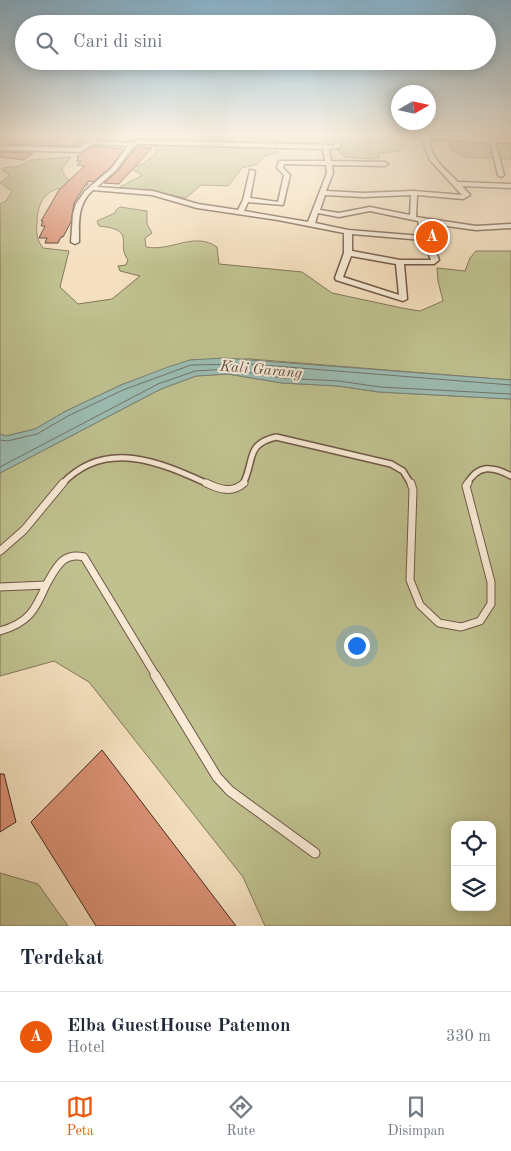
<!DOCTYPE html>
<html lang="id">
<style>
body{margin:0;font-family:"Old Standard TT",serif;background:#f2f2f3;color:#1f2937}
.controls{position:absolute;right:15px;bottom:15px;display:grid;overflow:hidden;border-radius:10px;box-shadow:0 2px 12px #0003}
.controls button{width:45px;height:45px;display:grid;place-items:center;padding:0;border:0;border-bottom:1px solid #e0e1e3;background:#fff;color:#1f2937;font:25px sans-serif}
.compass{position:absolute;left:391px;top:85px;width:45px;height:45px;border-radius:50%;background:#fff;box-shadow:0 2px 12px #0003;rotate:81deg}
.you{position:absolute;left:356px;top:645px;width:18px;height:18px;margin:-12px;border:4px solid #fff;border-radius:50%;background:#1a73e8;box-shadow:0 0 0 8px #1a73e833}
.badge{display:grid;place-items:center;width:32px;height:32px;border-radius:50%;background:#ea580c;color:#fff;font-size:16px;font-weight:700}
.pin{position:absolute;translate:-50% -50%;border:2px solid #fff;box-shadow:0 1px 5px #0006}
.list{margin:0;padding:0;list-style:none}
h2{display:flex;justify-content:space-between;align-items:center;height:65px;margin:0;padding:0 20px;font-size:21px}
h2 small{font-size:16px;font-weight:400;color:#747a83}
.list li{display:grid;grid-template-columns:32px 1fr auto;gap:15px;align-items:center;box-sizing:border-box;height:90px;padding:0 20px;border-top:1px solid #e0e1e3}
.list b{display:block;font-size:19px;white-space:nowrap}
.list p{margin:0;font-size:16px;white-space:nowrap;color:#747a83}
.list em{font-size:16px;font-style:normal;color:#747a83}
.icon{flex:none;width:28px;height:28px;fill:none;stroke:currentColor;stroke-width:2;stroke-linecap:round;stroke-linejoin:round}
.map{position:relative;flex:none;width:511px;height:926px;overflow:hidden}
.search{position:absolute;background:#fff;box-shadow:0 2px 12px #0003;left:15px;right:15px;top:15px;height:55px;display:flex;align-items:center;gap:12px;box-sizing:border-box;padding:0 18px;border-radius:28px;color:#747a83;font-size:19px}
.sheet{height:155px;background:#fff}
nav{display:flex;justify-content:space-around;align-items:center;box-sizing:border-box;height:70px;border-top:1px solid #e0e1e3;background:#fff;font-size:14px;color:#747a83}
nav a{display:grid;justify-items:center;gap:2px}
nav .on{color:#ea580c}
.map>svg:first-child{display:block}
.green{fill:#bfc18f;stroke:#827658;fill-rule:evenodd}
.water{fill:#9cbcb3;stroke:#798279}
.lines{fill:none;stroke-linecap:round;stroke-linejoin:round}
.shore{stroke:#70746a;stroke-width:1}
.building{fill:#d99073;stroke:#452b21}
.lane-far2-casing{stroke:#715848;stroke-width:8}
.lane-far1-casing{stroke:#715848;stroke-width:9}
.lane-casing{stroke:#715848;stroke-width:11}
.street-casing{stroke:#715848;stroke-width:3}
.lane-far2{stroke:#f8ead5;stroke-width:5}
.lane-far1{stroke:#f8ead5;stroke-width:7}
.lane{stroke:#f8ead5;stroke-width:9}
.street{fill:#f8ead5;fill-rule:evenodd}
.labels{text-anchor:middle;stroke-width:4;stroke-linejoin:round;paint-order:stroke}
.water-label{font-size:15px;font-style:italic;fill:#5b4f46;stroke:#f8ead5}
</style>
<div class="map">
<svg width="511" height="926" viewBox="0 0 511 926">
<rect width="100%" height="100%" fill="#f4dfbe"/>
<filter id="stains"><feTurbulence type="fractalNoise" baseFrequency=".004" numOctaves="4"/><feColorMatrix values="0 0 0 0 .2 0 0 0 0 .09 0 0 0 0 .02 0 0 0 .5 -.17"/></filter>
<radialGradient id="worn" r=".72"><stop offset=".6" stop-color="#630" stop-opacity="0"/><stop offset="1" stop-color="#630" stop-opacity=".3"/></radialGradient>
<g class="green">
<path d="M105 135 191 136 194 137 190 145 197 147 214 146 211 135H406L401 137 403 147 400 151 380 153 378 155 380 157 375 159 344 157C341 154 339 150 336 148 322 140 291 143 277 148V152L263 157 258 164 242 168 228 186 201 185 186 198 147 190H129L120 187 141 176V174L133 170 132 167C143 165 155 158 158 147L103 138Z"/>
<path d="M417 135H511V159L464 157 451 150 446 136Z"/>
<path d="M71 157 62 169C65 183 76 181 88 183V185C81 188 75 187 68 187 46 188 37 202 37 223 36 232 37 241 43 248L69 251 60 287 78 304 112 299 140 276 120 271 118 266 126 265 128 260C115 243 138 230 99 226L97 221 115 213 116 210 120 207 147 211V224L152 233 145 238 146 247C171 252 194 231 217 247L219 264 302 272 332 293 402 308 420 311 443 301 438 281 437 268 465 271 470 258 476 251H511V380L250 359 190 360 121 385 66 411 35 429 6 436 0 434V204L6 201 12 191 0 183 9 176 8 173 2 170 3 168C17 166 19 168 31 160Z"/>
<path d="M228 374 282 383 338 386 379 392 511 399V926H265L243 877 89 682 54 661 0 676V473L161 389 196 376ZM455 825H492V907H455Z"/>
<path d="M0 873 38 884 68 926H0Z"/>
</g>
<path class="water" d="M224 358 511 380V399L379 392 338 386 282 383 228 374 196 376 161 389 0 473V434L6 436 35 429 66 411 121 385 168 367 190 360Z"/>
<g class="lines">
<g class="shore">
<path d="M0 440 7 441 37 434 68 416 123 390 191 365 250 364 511 385"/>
<path d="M0 467 158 384 195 371 228 369 282 378 339 381 380 387 511 394"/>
</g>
</g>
<g class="building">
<path d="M16 135H86L90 137 78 146 6 144Z"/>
<path d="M92 146 124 149 111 167 93 182 88 181 74 203 71 222 63 237H61L58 243H45L47 238H39L45 226H41L43 221H41L59 190 84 166 77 165 81 161H76L79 158 77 157Z"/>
<path d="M136 147 152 148 119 184 104 183 118 171Z"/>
<path d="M0 152 33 153 24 160 0 157Z"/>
<path d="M102 750 236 926H96L31 822Z"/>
<path d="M0 774H4L16 822 0 832Z"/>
</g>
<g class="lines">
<defs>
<g id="lane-far2">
<path d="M62 484C105 438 160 462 208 484"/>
<path d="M243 484C255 461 245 444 276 437L391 464 403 471 411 484"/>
<path d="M467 484C478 464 493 466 511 476"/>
</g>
<g id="lane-far1">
<path d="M206 483C219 489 232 494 244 483"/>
<path d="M411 483 413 490 410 580 420 605 439 623 461 627 480 621 491 604V582L466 486 468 483"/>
<path d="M0 551 24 530 63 483"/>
<path d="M46 585C56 568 62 552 84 557L156 676"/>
<path d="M0 587 46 585C35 611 28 623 0 631"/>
</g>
<path id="lane" d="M155 675 217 777 230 791 315 853"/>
<g id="street">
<path d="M5 135H10L0 145V140Z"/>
<path d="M93 135H98L95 141 131 143 138 140 326 145H335V135H341L340 148 329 149 331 161 385 162 388 164 385 166 332 165 333 173 326 191 363 193 414 191 462 195 430 160 424 146 425 139 357 135H421L511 139V143L495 142 504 175 501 177 498 175 490 142 430 139C429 158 446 170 458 182L511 184V188L462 186 470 195 463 199 417 195 416 217 476 226 511 224V228L476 230 425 223 439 260 434 264H404L407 299 403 301 336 280 335 278 344 253V233L278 220 197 208 152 195 93 190C77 204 79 223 79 242L75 244 71 242 73 214 76 204 85 191 112 168 128 146 92 144 80 152 0 150V146L79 148 89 141ZM139 144 323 149 325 161H279L277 168 284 175 278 202 250 198 255 171 250 170 243 200 238 210 198 204 153 191 97 187 116 170 134 146ZM284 164 326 165 327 173 308 222 244 211 248 202 283 205 290 175 283 168ZM325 195 363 197 411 195 410 215 370 207 339 213 320 210ZM370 211 418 221 422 236 348 230 315 223 318 213 339 217ZM352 234 423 240 431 260H400L352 251ZM351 256 396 264 399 295 343 277Z"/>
</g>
</defs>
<use href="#lane-far2" class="lane-far2-casing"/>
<use href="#lane-far1" class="lane-far1-casing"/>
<use href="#lane" class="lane-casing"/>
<use href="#street" class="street-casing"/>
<use href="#lane-far2" class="lane-far2"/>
<use href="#lane-far1" class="lane-far1"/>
<use href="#lane" class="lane"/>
<use href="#street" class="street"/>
</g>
<linearGradient id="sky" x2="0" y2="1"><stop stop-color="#89b7d3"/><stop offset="0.51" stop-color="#faf1e2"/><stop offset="1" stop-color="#faf1e2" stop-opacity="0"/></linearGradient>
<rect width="511" height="265" fill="url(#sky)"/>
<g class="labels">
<g class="water-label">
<text transform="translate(261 369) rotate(5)" y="5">Kali Garang</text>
</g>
</g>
<rect width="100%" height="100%" filter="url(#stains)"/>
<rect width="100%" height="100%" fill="url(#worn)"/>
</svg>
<div class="controls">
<button><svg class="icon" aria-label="locate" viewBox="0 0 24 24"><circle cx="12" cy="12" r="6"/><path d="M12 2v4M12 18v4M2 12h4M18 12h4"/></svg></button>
<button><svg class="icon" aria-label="layers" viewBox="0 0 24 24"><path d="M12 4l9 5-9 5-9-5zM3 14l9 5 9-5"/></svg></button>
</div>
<svg class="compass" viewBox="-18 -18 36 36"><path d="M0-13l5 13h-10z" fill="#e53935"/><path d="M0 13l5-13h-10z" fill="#747a83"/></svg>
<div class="you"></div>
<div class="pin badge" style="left:432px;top:237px">A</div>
<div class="search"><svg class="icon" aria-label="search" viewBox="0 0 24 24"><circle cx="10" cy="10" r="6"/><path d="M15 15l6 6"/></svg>Cari di sini</div>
</div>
<section class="sheet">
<h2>Terdekat<small></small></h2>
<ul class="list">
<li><span class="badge">A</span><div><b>Elba GuestHouse Patemon</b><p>Hotel</p></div><em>330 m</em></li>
</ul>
</section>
<nav>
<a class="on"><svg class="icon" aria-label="map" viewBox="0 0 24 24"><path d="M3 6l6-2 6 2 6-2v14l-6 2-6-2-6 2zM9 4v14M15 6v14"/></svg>Peta</a>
<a><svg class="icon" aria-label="directions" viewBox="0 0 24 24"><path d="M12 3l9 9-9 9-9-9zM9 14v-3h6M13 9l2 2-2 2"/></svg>Rute</a>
<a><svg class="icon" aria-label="saved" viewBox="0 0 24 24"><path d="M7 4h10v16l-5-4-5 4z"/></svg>Disimpan</a>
</nav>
